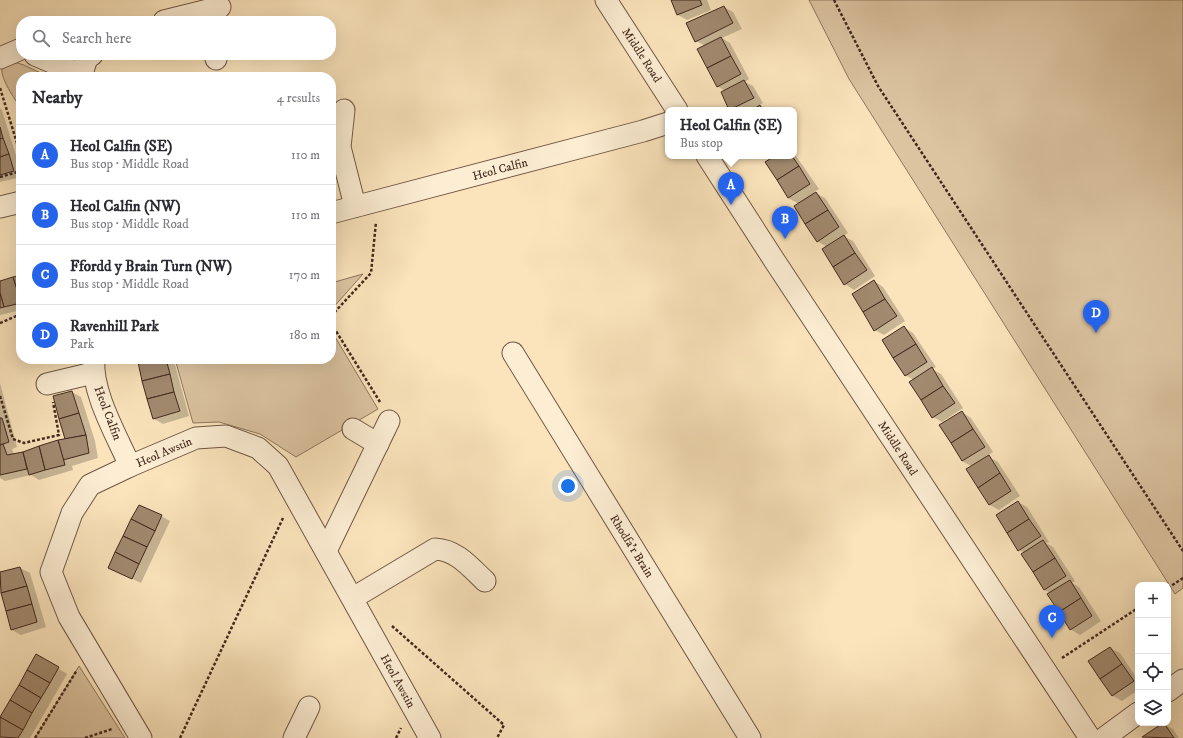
<!DOCTYPE html>
<meta charset="utf-8">
<style>
body{margin:0;font-family:"IM FELL DW Pica",serif;background:#f2f2f3;color:#2b2b33}
.controls{position:absolute;right:12px;bottom:12px;display:grid;overflow:hidden;border-radius:8px;box-shadow:0 4px 16px #0002}
.controls button{width:36px;height:36px;display:grid;place-items:center;padding:0;border:0;border-bottom:1px solid #e1e1e2;background:#fff;color:#2b2b33;font:20px sans-serif}
.you{position:absolute;left:568px;top:486px;width:14px;height:14px;margin:-10px;border:3px solid #fff;border-radius:50%;background:#1a73e8;box-shadow:0 0 0 6px #1a73e833}
.badge{display:grid;place-items:center;width:26px;height:26px;border-radius:50%;background:#2563eb;color:#fff;font-size:13px;font-weight:700}
.pin{position:absolute;translate:-50% -33px;filter:drop-shadow(0 1px 2px #0008)}
.pin::after{content:'';position:absolute;top:21px;width:14px;height:12px;background:inherit;clip-path:polygon(0 0,100% 0,50% 100%)}
.popup{position:absolute;left:665px;top:107px;width:132px;height:52px;box-sizing:border-box;display:grid;place-content:center;border-radius:8px;background:#fff;filter:drop-shadow(0 1px 3px #0005);font-size:13px;white-space:nowrap;color:#7c7c81}
.popup b{font-size:15px;color:#2b2b33}
.popup::after{content:'';position:absolute;left:50%;top:100%;margin-left:-8px;border:8px solid transparent;border-top-color:#fff}
.list{margin:0;padding:0;list-style:none}
h2{display:flex;justify-content:space-between;align-items:center;height:52px;margin:0;padding:0 16px;font-size:17px}
h2 small{font-size:13px;font-weight:400;color:#7c7c81}
.list li{display:grid;grid-template-columns:26px 1fr auto;gap:12px;align-items:center;box-sizing:border-box;height:60px;padding:0 16px;border-top:1px solid #e1e1e2}
.list b{display:block;font-size:15px;white-space:nowrap}
.list p{margin:0;font-size:13px;white-space:nowrap;color:#7c7c81}
.list em{font-size:13px;font-style:normal;color:#7c7c81}
.icon{flex:none;width:22px;height:22px;fill:none;stroke:currentColor;stroke-width:2;stroke-linecap:round;stroke-linejoin:round}
.map{position:relative;flex:none;width:1183px;height:738px;overflow:hidden}
.search{position:absolute;background:#fff;box-shadow:0 4px 16px #0002;left:16px;top:16px;width:320px;height:44px;display:flex;align-items:center;gap:10px;box-sizing:border-box;padding:0 14px;border-radius:16px;color:#7c7c81;font-size:15px}
.panel{position:absolute;background:#fff;box-shadow:0 4px 16px #0002;left:16px;top:72px;width:320px;height:292px;border-radius:16px}
.map>svg:first-child{display:block}
.green{fill:#dcc4a1;stroke:#8f765f}
.shadow{fill:#0003}
.building{fill:#a28a70;stroke:#42281d}
.lines{fill:none;stroke-linecap:round;stroke-linejoin:round}
.minor-casing{stroke:#705745;stroke-width:23}
.path{stroke:#42281d;stroke-width:2.5;stroke-dasharray:3 2;stroke-linecap:butt}
.minor{stroke:#fcedd3;stroke-width:21}
.labels{text-anchor:middle;stroke-width:3.5;stroke-linejoin:round;paint-order:stroke}
.street-label{font-size:12px;fill:#42281d;stroke:#fcedd3}
</style>
<div class="map">
<svg width="1183" height="738" viewBox="0 0 1183 738">
<rect width="100%" height="100%" fill="#fbe4bc"/>
<filter id="stains"><feTurbulence type="fractalNoise" baseFrequency=".005" numOctaves="4"/><feColorMatrix values="0 0 0 0 .2 0 0 0 0 .09 0 0 0 0 .02 0 0 0 .5 -.17"/></filter>
<radialGradient id="worn" r=".72"><stop offset=".6" stop-color="#630" stop-opacity="0"/><stop offset="1" stop-color="#630" stop-opacity=".3"/></radialGradient>
<g class="green">
<path d="M809 0H1183V588L1175 594 849 79Z"/>
<path d="M14 62 24 65 49 77H21V108C15 100 0 78 2 68 5 66 10 64 14 62Z"/>
<path d="M363 274 331 310V283Z"/>
<path d="M331 330 378 409 296 457 260 434 219 422 193 423 175 359H331Z"/>
<path d="M79 666 125 738H35Z"/>
</g>
<g class="shadow">
<path d="M672 0H707L711 10 687 20 678 15Z"/>
<path d="M724 7 733 12 742 29 722 38 730 43 749 79 745 82 753 86 763 103 759 105 767 110H754V108L750 110H731L722 92 725 91 717 86 705 46 696 41Z"/>
<path d="M0 108 2 110 21 172V177L0 182Z"/>
<path d="M794 153 819 189 814 192 825 198 848 233 843 236 853 241 875 276 854 290 845 284 827 247 817 241 799 204 788 198 771 160 765 156H794Z"/>
<path d="M21 276V310L0 315V282Z"/>
<path d="M874 281 883 287 905 321 884 335 875 330Z"/>
<path d="M904 327 913 333 936 367 932 369 941 374 963 408 942 422 933 417 914 380 905 375Z"/>
<path d="M45 359H66L52 363Z"/>
<path d="M152 359H170L174 361 189 416 163 424 154 419Z"/>
<path d="M0 383 17 447 12 449 14 454 66 440 72 392 81 397 95 441 98 458 72 466 73 470 39 480 31 475 5 481 0 478Z"/>
<path d="M962 412 971 418 993 452 987 456 998 462 1020 496 999 510 990 505 968 470 973 467 962 461Z"/>
<path d="M1018 502 1027 507 1049 542 1046 543 1053 547 1075 581 1072 583 1079 587 1101 621 1080 635 1070 629 1051 593 1044 590 1025 553 1019 550Z"/>
<path d="M161 516 170 521 141 583 118 572Z"/>
<path d="M20 568 30 573 46 627 21 635 12 630 0 587V573Z"/>
<path d="M1110 648 1120 653 1138 680V690L1122 701 1113 696 1090 661Z"/>
<path d="M36 655 67 674 30 738H0V718Z"/>
<path d="M1164 724 1173 729 1179 738H1144Z"/>
</g>
<g class="building">
<path d="M671 0H700L702 5 677 15Z"/>
<path d="M724 6 733 23 695 42 686 23Z"/>
<path d="M721 37 731 56 707 68 697 49Z"/>
<path d="M731 56 741 74 717 87 707 68Z"/>
<path d="M744 80 754 98 729 110 721 92Z"/>
<path d="M760 105 763 110H752Z"/>
<path d="M0 127 3 138 0 139Z"/>
<path d="M3 138 9 154 0 157V139Z"/>
<path d="M9 154 14 171 0 175V157Z"/>
<path d="M775 156H792L799 166 777 180 765 162Z"/>
<path d="M799 166 810 184 788 198 777 180Z"/>
<path d="M816 192 828 210 805 224 794 206Z"/>
<path d="M828 210 839 227 817 242 805 224Z"/>
<path d="M844 235 855 253 833 267 822 249Z"/>
<path d="M855 253 867 270 844 285 833 267Z"/>
<path d="M21 275V293H18L13 277Z"/>
<path d="M13 277 21 303 4 307 0 293V281Z"/>
<path d="M874 280 885 299 863 312 852 294Z"/>
<path d="M0 293 4 307 0 308Z"/>
<path d="M885 299 897 316 874 331 863 312Z"/>
<path d="M904 326 916 344 893 358 882 340Z"/>
<path d="M916 344 927 362 905 376 893 358Z"/>
<path d="M148 359H166L170 374 142 381 138 362Z"/>
<path d="M932 367 943 386 921 400 909 382Z"/>
<path d="M170 374 174 392 147 399 142 381Z"/>
<path d="M943 386 955 403 932 418 921 400Z"/>
<path d="M72 391 79 413 59 419 53 396Z"/>
<path d="M174 392 180 411 153 419 147 399Z"/>
<path d="M962 411 973 429 951 443 939 425Z"/>
<path d="M79 413 86 435 65 439 59 419Z"/>
<path d="M0 418H2L9 442 0 445Z"/>
<path d="M973 429 985 447 962 461 951 443Z"/>
<path d="M86 435 89 453 63 460 58 440Z"/>
<path d="M58 440 65 465 45 470 39 446Z"/>
<path d="M3 444 7 455 23 452 27 469 0 475V445Z"/>
<path d="M39 446 45 470 29 475 23 452Z"/>
<path d="M989 455 1000 473 978 488 966 469Z"/>
<path d="M1000 473 1011 491 989 505 978 488Z"/>
<path d="M1018 501 1029 519 1007 533 996 515Z"/>
<path d="M139 505 162 515 155 531 131 519Z"/>
<path d="M131 519 155 531 147 547 123 536Z"/>
<path d="M1029 519 1041 536 1018 551 1007 533Z"/>
<path d="M123 536 147 547 139 564 115 552Z"/>
<path d="M1043 540 1055 558 1033 572 1021 554Z"/>
<path d="M115 552 139 564 132 579 108 568Z"/>
<path d="M1055 558 1066 576 1044 590 1033 572Z"/>
<path d="M20 567 27 586 1 593 0 572Z"/>
<path d="M1070 580 1081 598 1059 612 1047 594Z"/>
<path d="M27 586 32 604 6 611 1 593Z"/>
<path d="M1081 598 1092 616 1070 630 1059 612Z"/>
<path d="M32 604 37 622 11 630 6 611Z"/>
<path d="M1110 647 1122 664 1100 679 1088 661Z"/>
<path d="M36 654 59 667 50 683 27 670Z"/>
<path d="M1122 664 1134 681 1112 696 1100 679Z"/>
<path d="M27 670 50 683 41 698 19 685Z"/>
<path d="M19 685 41 698 32 713 10 700Z"/>
<path d="M10 700 32 713 23 730 0 717Z"/>
<path d="M0 717 23 730 18 738 0 737Z"/>
<path d="M1164 723 1174 738 1142 737 1163 723Z"/>
</g>
<g class="lines">
<defs>
<g id="minor">
<path d="M606 0 677 110"/>
<path d="M164 21 220 7"/>
<path d="M35 55 82 75"/>
<path d="M215 55 216 59"/>
<path d="M0 58 21 49"/>
<path d="M81 77 87 58 92 55"/>
<path d="M344 110 340 147 355 206"/>
<path d="M707 156 774 260 1090 738"/>
<path d="M0 207 21 202"/>
<path d="M331 213 643 131 668 123"/>
<path d="M513 353 750 738"/>
<path d="M94 359C91 392 117 436 130 466"/>
<path d="M47 384 93 373"/>
<path d="M353 429 378 444"/>
<path d="M326 551 389 421"/>
<path d="M353 598 435 549C457 550 470 567 485 581"/>
<path d="M1168 691 1183 680"/>
<path d="M141 738 69 617 51 572 72 513 90 485 130 466 196 438 226 436 258 448 278 466 430 738"/>
<path d="M294 738 309 707"/>
<path d="M1104 738 1138 713"/>
</g>
</defs>
<use href="#minor" class="minor-casing"/>
<g class="path">
<path d="M834 0 878 86 1183 551"/>
<path d="M0 88 21 156"/>
<path d="M0 177 21 171"/>
<path d="M331 316 371 273 376 222"/>
<path d="M0 323 21 314"/>
<path d="M331 323 380 402"/>
<path d="M0 396 13 439 24 443 59 435 53 402"/>
<path d="M1168 588 1183 578"/>
<path d="M392 626 504 725 497 738"/>
<path d="M1062 658 1138 608"/>
<path d="M35 738 77 670"/>
<path d="M85 738 112 729"/>
<path d="M180 738 283 518"/>
<path d="M396 738 401 728"/>
</g>
<use href="#minor" class="minor"/>
</g>
<g class="labels">
<g class="street-label">
<text transform="translate(642 55) rotate(57)" y="4">Middle Road</text>
<text transform="translate(500 169) rotate(-15)" y="4">Heol Calfin</text>
<text transform="translate(108 413) rotate(69)" y="4">Heol Calfin</text>
<text transform="translate(898 448) rotate(57)" y="4">Middle Road</text>
<text transform="translate(164 452) rotate(-23)" y="4">Heol Awstin</text>
<text transform="translate(632 546) rotate(58)" y="4">Rhodfa'r Brain</text>
<text transform="translate(398 681) rotate(61)" y="4">Heol Awstin</text>
</g>
</g>
<rect width="100%" height="100%" filter="url(#stains)"/>
<rect width="100%" height="100%" fill="url(#worn)"/>
</svg>
<div class="controls">
<button>+</button>
<button>−</button>
<button><svg class="icon" aria-label="locate" viewBox="0 0 24 24"><circle cx="12" cy="12" r="6"/><path d="M12 2v4M12 18v4M2 12h4M18 12h4"/></svg></button>
<button><svg class="icon" aria-label="layers" viewBox="0 0 24 24"><path d="M12 4l9 5-9 5-9-5zM3 14l9 5 9-5"/></svg></button>
</div>
<div class="you"></div>
<div class="pin badge" style="left:731px;top:205px">A</div>
<div class="popup"><b>Heol Calfin (SE)</b>Bus stop</div>
<div class="pin badge" style="left:785px;top:239px">B</div>
<div class="pin badge" style="left:1052px;top:638px">C</div>
<div class="pin badge" style="left:1096px;top:333px">D</div>
<div class="search"><svg class="icon" aria-label="search" viewBox="0 0 24 24"><circle cx="10" cy="10" r="6"/><path d="M15 15l6 6"/></svg>Search here</div>
<section class="panel">
<h2>Nearby<small>4 results</small></h2>
<ul class="list">
<li><span class="badge">A</span><div><b>Heol Calfin (SE)</b><p>Bus stop · Middle Road</p></div><em>110 m</em></li>
<li><span class="badge">B</span><div><b>Heol Calfin (NW)</b><p>Bus stop · Middle Road</p></div><em>110 m</em></li>
<li><span class="badge">C</span><div><b>Ffordd y Brain Turn (NW)</b><p>Bus stop · Middle Road</p></div><em>170 m</em></li>
<li><span class="badge">D</span><div><b>Ravenhill Park</b><p>Park</p></div><em>180 m</em></li>
</ul>
</section>
</div>
